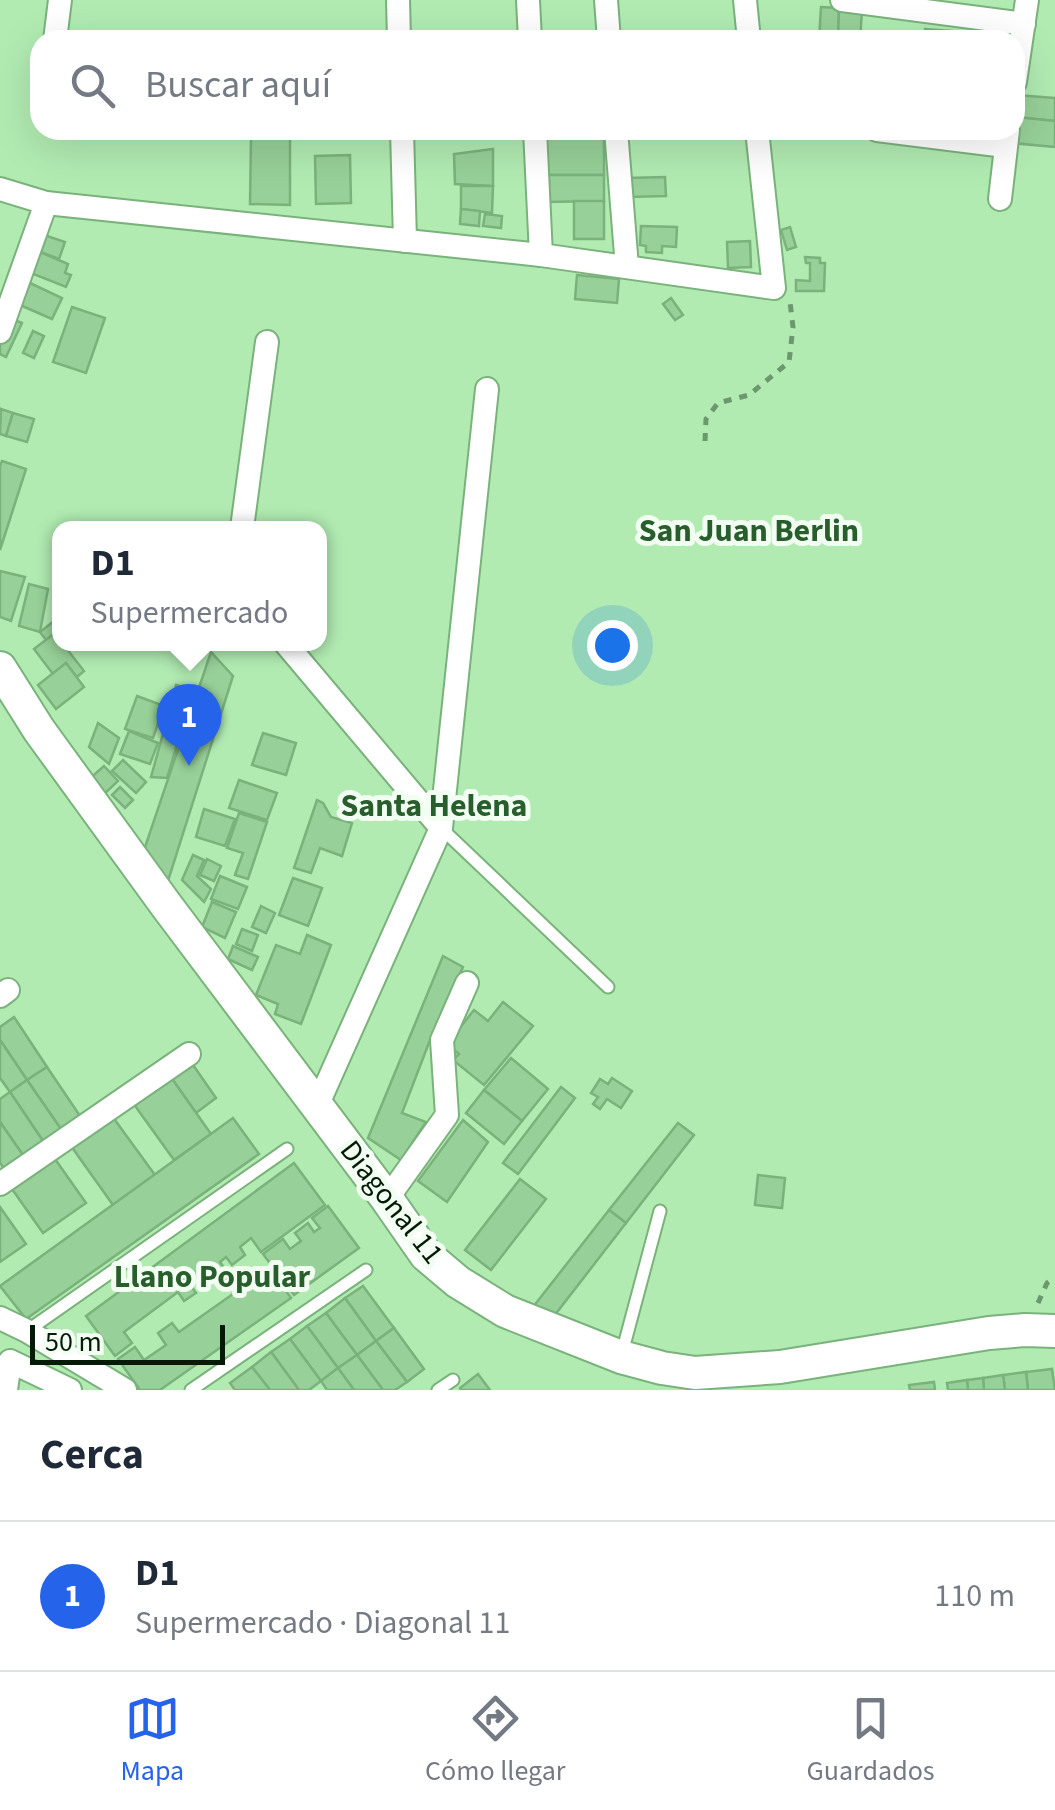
<!DOCTYPE html>
<html lang="es">
<meta charset="utf-8">
<style>
body{margin:0;font-family:"Source Sans 3",sans-serif;background:#f6f6f7;color:#1f2937}
.scale{position:absolute;left:30px;bottom:25px;width:195px;box-sizing:border-box;padding-left:10px;border:5px solid #051b07;border-top:0;font-size:28px;line-height:35px;white-space:nowrap;color:#051b07;-webkit-text-stroke:8px #f2fef2;paint-order:stroke}
.you{position:absolute;left:612px;top:645px;width:35px;height:35px;margin:-25px;border:8px solid #fff;border-radius:50%;background:#1a73e8;box-shadow:0 0 0 15px #1a73e833}
.badge{display:grid;place-items:center;width:65px;height:65px;border-radius:50%;background:#2563eb;color:#fff;font-size:32px;font-weight:700}
.pin{position:absolute;translate:-50% -82px;filter:drop-shadow(0 2px 5px #0008)}
.pin::after{content:'';position:absolute;top:52px;width:35px;height:30px;background:inherit;clip-path:polygon(0 0,100% 0,50% 100%)}
.popup{position:absolute;left:52px;top:521px;width:275px;height:130px;box-sizing:border-box;display:grid;place-content:center;border-radius:20px;background:#fff;filter:drop-shadow(0 2px 8px #0005);font-size:32px;white-space:nowrap;color:#747a83}
.popup b{font-size:38px;color:#1f2937}
.popup::after{content:'';position:absolute;left:50%;top:100%;margin-left:-20px;border:20px solid transparent;border-top-color:#fff}
.list{margin:0;padding:0;list-style:none}
h2{display:flex;justify-content:space-between;align-items:center;height:130px;margin:0;padding:0 40px;font-size:42px}
h2 small{font-size:32px;font-weight:400;color:#747a83}
.list li{display:grid;grid-template-columns:65px 1fr auto;gap:30px;align-items:center;box-sizing:border-box;height:150px;padding:0 40px;border-top:2px solid #e0e1e3}
.list b{display:block;font-size:38px;white-space:nowrap}
.list p{margin:0;font-size:32px;white-space:nowrap;color:#747a83}
.list em{font-size:32px;font-style:normal;color:#747a83}
.icon{flex:none;width:55px;height:55px;fill:none;stroke:currentColor;stroke-width:2;stroke-linecap:round;stroke-linejoin:round}
.map{position:relative;flex:none;width:1055px;height:1390px;overflow:hidden}
.search{position:absolute;background:#fff;box-shadow:0 10px 40px #0002;left:30px;right:30px;top:30px;height:110px;display:flex;align-items:center;gap:25px;box-sizing:border-box;padding:0 35px;border-radius:30px;color:#747a83;font-size:38px}
.sheet{height:280px;background:#fff}
nav{display:flex;justify-content:space-around;align-items:center;box-sizing:border-box;height:140px;border-top:2px solid #e0e1e3;background:#fff;font-size:28px;color:#747a83}
nav a{display:grid;justify-items:center;gap:5px}
nav .on{color:#2563eb}
.map>svg:first-child{display:block}
.building{fill:#97d098;stroke:#7bb27c;stroke-width:2.5}
.lines{fill:none;stroke-linecap:round;stroke-linejoin:round}
.lane-casing{stroke:#7ab27b;stroke-width:15}
.street-casing{stroke:#7ab27b;stroke-width:26}
.secondary-casing{stroke:#7ab27b;stroke-width:36}
.path{stroke:#6c986d;stroke-width:5;stroke-dasharray:8 8;stroke-linecap:butt}
.lane{stroke:#fff;stroke-width:11}
.street{stroke:#fff;stroke-width:22}
.secondary{stroke:#fff;stroke-width:32}
.labels{text-anchor:middle;stroke-width:10;stroke-linejoin:round;paint-order:stroke}
.street-label{font-size:30px;fill:#051b07;stroke:#f2fef2}
.neighbourhood-label{font-size:32px;font-weight:bold;fill:#285d2c;stroke:#f2fef2}
</style>
<div class="map">
<svg width="1055" height="1390" viewBox="0 0 1055 1390">
<rect width="100%" height="100%" fill="#b1ebb2"/>
<g class="building">
<path d="M821 7 839 8 838 40H819Z"/>
<path d="M839 8 862 11 860 40H838Z"/>
<path d="M925 29 965 32 964 40H924Z"/>
<path d="M1016 95 1055 98V121L1015 117Z"/>
<path d="M1015 117 1055 121V147L1012 143Z"/>
<rect x="545" y="130" width="59" height="45"/>
<path d="M251 137H290V205L250 204Z"/>
<path d="M493 149V186L455 184 454 154Z"/>
<path d="M350 155 351 203 316 204 315 156Z"/>
<path d="M545 175H604V201L545 202Z"/>
<path d="M665 177 666 196 627 197V178Z"/>
<path d="M461 186H493L492 213 461 209Z"/>
<rect x="574" y="201" width="30" height="38"/>
<path d="M461 209 480 211 479 226 460 224Z"/>
<path d="M485 214 502 216 501 228 483 226Z"/>
<path d="M641 226 677 227 676 247 662 246V253L646 252V246L640 245Z"/>
<path d="M790 227 796 247 787 250 781 230Z"/>
<path d="M44 235 65 242 59 259 38 251Z"/>
<path d="M750 241 751 267 728 268 727 242Z"/>
<path d="M35 250 68 264 65 273 71 275 66 287 26 271Z"/>
<path d="M805 257 820 258V263H825L824 291H796V280L810 281V263H806Z"/>
<path d="M577 275 619 279 617 303 575 299Z"/>
<path d="M30 283 62 298 52 319 20 305Z"/>
<path d="M671 298 683 315 675 320 663 304Z"/>
<path d="M72 307 105 318 86 373 53 362Z"/>
<path d="M12 319 22 323 6 357 0 354V345Z"/>
<path d="M33 331 44 336 34 358 23 353Z"/>
<path d="M1 409 13 413 6 436 0 434Z"/>
<path d="M13 413 34 419 27 442 6 436Z"/>
<path d="M2 461 26 469 0 550V466Z"/>
<path d="M0 571 25 577 11 621 0 617Z"/>
<path d="M29 584 48 589 40 632 19 626Z"/>
<path d="M59 617V638L55 633 46 640 40 632Z"/>
<path d="M55 633 59 638V644H63L84 671 77 677 66 663 53 674 34 649Z"/>
<path d="M211 652 233 676 167 884 142 856Z"/>
<path d="M66 663 84 687 56 709 38 685Z"/>
<path d="M176 685 184 687 182 696 193 700 180 735 164 730Z"/>
<path d="M137 696 164 706 153 738 125 729Z"/>
<path d="M98 723 119 738 109 764 89 747Z"/>
<path d="M164 730 180 735 167 778 151 777Z"/>
<path d="M129 731 158 743 150 764 120 754Z"/>
<path d="M263 733 296 743 286 775 252 765Z"/>
<path d="M123 760 146 782 136 793 112 771Z"/>
<path d="M104 766 118 781 101 797 87 781Z"/>
<path d="M239 780 277 793 267 820 229 808Z"/>
<path d="M120 787 133 800 125 808 112 795Z"/>
<path d="M317 800 323 803 331 817 352 823 342 856 320 848 311 873 294 868Z"/>
<path d="M204 809 235 819 225 846 196 837Z"/>
<path d="M239 813 267 822 248 879 235 875 243 853 227 848Z"/>
<path d="M193 855 204 860 197 876 211 889 204 902 182 880Z"/>
<path d="M207 859 221 866 214 881 200 875Z"/>
<path d="M220 876 247 887 238 909 211 899Z"/>
<path d="M293 878 322 888 308 926 279 915Z"/>
<path d="M212 902 236 912 225 938 202 927Z"/>
<path d="M261 906 275 913 266 933 252 927Z"/>
<path d="M242 929 258 935 252 951 236 944Z"/>
<path d="M307 935 331 945 301 1024 275 1014 278 1004 256 995 276 945 300 954Z"/>
<path d="M233 946 258 957 252 970 228 959Z"/>
<path d="M443 956 463 967 430 1040 402 1113 426 1122 401 1160 368 1138Z"/>
<path d="M503 1002 533 1026 484 1085 453 1060 459 1054 447 1044 474 1010 488 1021Z"/>
<path d="M14 1017 47 1067 27 1080 0 1040V1027Z"/>
<path d="M0 1040 27 1080 10 1092 0 1078Z"/>
<path d="M511 1058 548 1089 522 1121 484 1090Z"/>
<path d="M191 1062 216 1098 196 1113 170 1076Z"/>
<path d="M47 1067 82 1119 63 1132 27 1080Z"/>
<path d="M170 1076 211 1134 174 1160 133 1103Z"/>
<path d="M612 1078 632 1091 621 1108 607 1099 600 1109 593 1104 598 1097 591 1093 600 1079 608 1084Z"/>
<path d="M27 1080 63 1132 45 1144 10 1092Z"/>
<path d="M561 1087 575 1098 518 1174 503 1163Z"/>
<path d="M484 1090 522 1121 504 1144 466 1113Z"/>
<path d="M10 1092 45 1144 25 1158 0 1122V1099Z"/>
<path d="M112 1116 155 1175 113 1205 71 1146Z"/>
<path d="M233 1118 259 1154 26 1319 0 1286Z"/>
<path d="M463 1120 488 1142 447 1202 418 1181Z"/>
<path d="M0 1122 25 1158 6 1171 0 1163Z"/>
<path d="M678 1123 694 1135 626 1223 609 1210Z"/>
<path d="M55 1159 86 1203 43 1233 12 1189Z"/>
<path d="M294 1163 325 1205 261 1252 251 1238 240 1247 245 1255 232 1265 226 1257 220 1262 225 1269 212 1279 206 1271 189 1283 196 1293 184 1301 178 1292 124 1332 132 1343 115 1356 86 1316Z"/>
<path d="M758 1175 785 1178 782 1208 755 1205Z"/>
<path d="M520 1179 546 1199 491 1270 465 1250Z"/>
<path d="M328 1206 359 1248 294 1295 263 1254 283 1239 290 1249 301 1241 295 1233 308 1223 314 1232 320 1228 312 1218Z"/>
<path d="M0 1207 26 1244 0 1262Z"/>
<path d="M609 1210 626 1223 551 1320 533 1307Z"/>
<path d="M270 1268 291 1298 160 1390H140L118 1359 135 1347 144 1360 166 1345 158 1333 172 1323 179 1332Z"/>
<path d="M363 1286 394 1328 376 1341 345 1298Z"/>
<path d="M345 1298 376 1341 357 1355 326 1313Z"/>
<path d="M326 1313 357 1355 338 1368 307 1326Z"/>
<path d="M307 1326 338 1368 321 1381 290 1339Z"/>
<path d="M394 1328 424 1369 407 1382 376 1341Z"/>
<path d="M290 1339 321 1381 309 1390H299L271 1352Z"/>
<path d="M376 1341 407 1382 395 1390H383L357 1355Z"/>
<path d="M271 1352 299 1390H270L252 1367Z"/>
<path d="M357 1355 383 1390H354L338 1368Z"/>
<path d="M252 1367 270 1390H235L230 1383Z"/>
<path d="M338 1368 354 1390H327L321 1381Z"/>
<path d="M1052 1369 1055 1390H1028L1026 1372Z"/>
<path d="M1026 1372 1028 1390H1005L1003 1375Z"/>
<path d="M478 1374 490 1390H461L460 1388Z"/>
<path d="M1003 1375 1005 1390H984L983 1378Z"/>
<path d="M983 1378 984 1390H968L967 1380Z"/>
<path d="M967 1380 968 1390H948L947 1383Z"/>
<path d="M934 1382 935 1390H910L909 1385Z"/>
</g>
<g class="lines">
<defs>
<g id="lane">
<path d="M441 828 608 987"/>
<path d="M27 1331 287 1149"/>
<path d="M622 1353 660 1211"/>
<path d="M191 1390 366 1270"/>
<path d="M438 1390 453 1380"/>
</g>
<g id="street">
<path d="M398 0 399 40"/>
<path d="M528 0 530 40"/>
<path d="M606 0 609 40"/>
<path d="M745 0 749 40"/>
<path d="M842 0 1024 24"/>
<path d="M55 40 60 0"/>
<path d="M1015 82 1027 0"/>
<path d="M402 130 405 241"/>
<path d="M535 130 541 255"/>
<path d="M616 130 627 267"/>
<path d="M877 130 1005 146"/>
<path d="M0 189 46 203 541 255 774 288 757 130"/>
<path d="M1000 199 1008 130"/>
<path d="M0 332 46 203"/>
<path d="M242 528 267 342"/>
<path d="M286 644 441 828"/>
<path d="M0 996 8 990"/>
<path d="M317 1106 441 828 487 389"/>
<path d="M0 1184 189 1054"/>
<path d="M387 1199 447 1115 442 1040 467 983"/>
<path d="M0 1318 27 1331 125 1390"/>
<path d="M6 1390 10 1361 70 1390"/>
</g>
<path id="secondary" d="M0 668 39 730 166 905 387 1199 426 1255 458 1282 505 1311 621 1357 662 1368 695 1373 780 1367 989 1333 1025 1330 1055 1331"/>
</defs>
<use href="#lane" class="lane-casing"/>
<use href="#street" class="street-casing"/>
<use href="#secondary" class="secondary-casing"/>
<g class="path">
<path d="M705 441 706 419 718 403 749 395 789 362 793 327 790 302"/>
<path d="M1038 1303 1047 1283 1055 1277"/>
</g>
<use href="#lane" class="lane"/>
<use href="#street" class="street"/>
<use href="#secondary" class="secondary"/>
</g>
<g class="labels">
<g class="street-label">
<text transform="translate(392 1202) rotate(52)" y="10">Diagonal 11</text>
</g>
<g class="neighbourhood-label">
<text x="749" y="541">San Juan Berlin</text>
<text x="434" y="816">Santa Helena</text>
<text x="212" y="1287">Llano Popular</text>
</g>
</g>
</svg>
<div class="scale">50 m</div>
<div class="you"></div>
<div class="pin badge" style="left:189px;top:766px">1</div>
<div class="popup"><b>D1</b>Supermercado</div>
<div class="search"><svg class="icon" aria-label="search" viewBox="0 0 24 24"><circle cx="10" cy="10" r="6"/><path d="M15 15l6 6"/></svg>Buscar aquí</div>
</div>
<section class="sheet">
<h2>Cerca<small></small></h2>
<ul class="list">
<li><span class="badge">1</span><div><b>D1</b><p>Supermercado · Diagonal 11</p></div><em>110 m</em></li>
</ul>
</section>
<nav>
<a class="on"><svg class="icon" aria-label="map" viewBox="0 0 24 24"><path d="M3 6l6-2 6 2 6-2v14l-6 2-6-2-6 2zM9 4v14M15 6v14"/></svg>Mapa</a>
<a><svg class="icon" aria-label="directions" viewBox="0 0 24 24"><path d="M12 3l9 9-9 9-9-9zM9 14v-3h6M13 9l2 2-2 2"/></svg>Cómo llegar</a>
<a><svg class="icon" aria-label="saved" viewBox="0 0 24 24"><path d="M7 4h10v16l-5-4-5 4z"/></svg>Guardados</a>
</nav>
